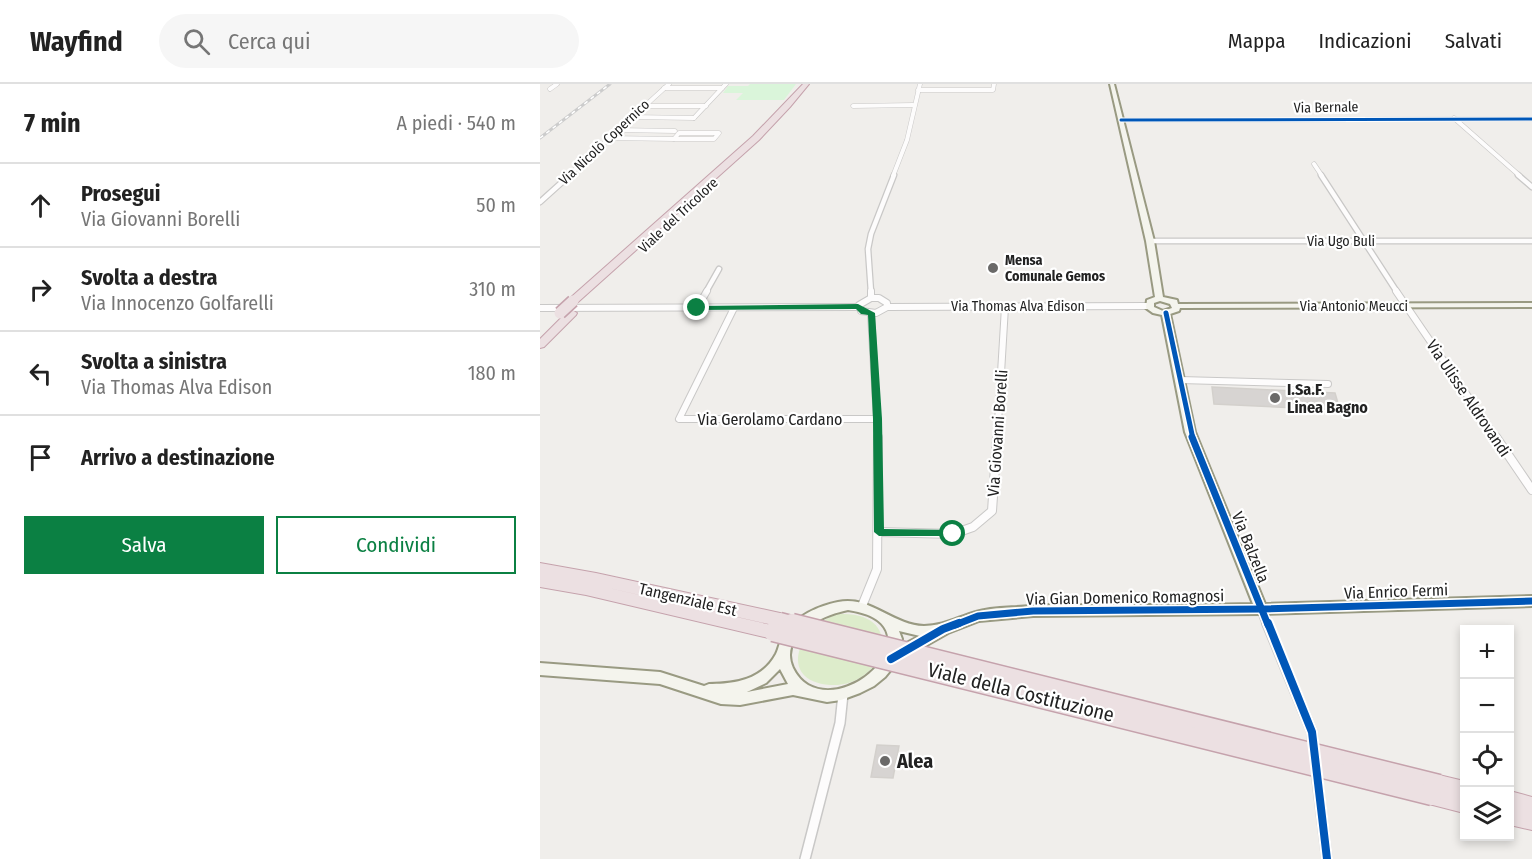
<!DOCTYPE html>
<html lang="it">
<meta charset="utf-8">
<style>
body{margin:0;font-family:"Fira Sans Condensed",sans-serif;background:#f6f6f6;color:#222}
.controls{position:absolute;right:18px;bottom:18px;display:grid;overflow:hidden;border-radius:0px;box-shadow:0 3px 9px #0003}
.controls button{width:54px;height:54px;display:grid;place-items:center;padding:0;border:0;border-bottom:2px solid #e0e0e0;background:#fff;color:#222;font:30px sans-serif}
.stop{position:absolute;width:18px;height:18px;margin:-14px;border:4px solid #0b8043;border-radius:50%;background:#fff}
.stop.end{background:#0b8043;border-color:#fff;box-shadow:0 2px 6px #0008}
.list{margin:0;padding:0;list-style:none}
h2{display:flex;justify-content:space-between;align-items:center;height:78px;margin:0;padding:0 24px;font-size:26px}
h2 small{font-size:20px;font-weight:400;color:#767676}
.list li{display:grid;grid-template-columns:39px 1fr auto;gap:18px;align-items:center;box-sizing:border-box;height:84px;padding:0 24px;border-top:2px solid #e0e0e0}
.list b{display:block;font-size:22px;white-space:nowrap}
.list p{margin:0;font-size:20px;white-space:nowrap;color:#767676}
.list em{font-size:20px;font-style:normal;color:#767676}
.actions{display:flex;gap:12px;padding:18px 24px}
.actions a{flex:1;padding:14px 0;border:2px solid #0b8043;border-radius:0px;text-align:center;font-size:21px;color:#0b8043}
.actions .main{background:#0b8043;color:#fff}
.icon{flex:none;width:33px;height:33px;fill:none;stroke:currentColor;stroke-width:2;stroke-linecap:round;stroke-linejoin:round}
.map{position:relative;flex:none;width:992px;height:775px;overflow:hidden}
header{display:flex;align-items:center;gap:36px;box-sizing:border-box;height:84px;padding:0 30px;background:#fff;border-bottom:2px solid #e0e0e0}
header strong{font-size:28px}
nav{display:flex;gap:33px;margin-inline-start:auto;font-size:21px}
.search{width:420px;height:54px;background:#f6f6f6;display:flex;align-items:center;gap:15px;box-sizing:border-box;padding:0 21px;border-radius:33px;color:#767676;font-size:22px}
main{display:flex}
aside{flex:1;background:#fff}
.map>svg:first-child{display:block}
.grass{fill:#ddeccb}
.park{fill:#daf5da}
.building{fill:#d7d4d2;stroke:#d3d0cc;stroke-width:1.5}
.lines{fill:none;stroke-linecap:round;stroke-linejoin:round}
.street-far4-casing{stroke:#c9c8c7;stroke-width:5}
.street-far3-casing{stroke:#c9c8c7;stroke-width:7}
.street-far2-casing{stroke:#c9c8c7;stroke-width:8}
.street-far1-casing{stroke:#c9c8c7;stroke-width:10}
.street-casing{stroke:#c9c8c7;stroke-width:12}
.secondary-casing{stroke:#999a82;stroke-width:4}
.highway-casing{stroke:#c5a2ac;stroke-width:2}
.street-far4{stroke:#fdfcfc;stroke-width:4}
.street-far3{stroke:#fdfcfc;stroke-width:4.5}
.street-far2{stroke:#fdfcfc;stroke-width:6}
.street-far1{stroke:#fdfcfc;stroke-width:8}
.street{stroke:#fdfcfc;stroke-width:9}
.secondary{fill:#f4f4ed;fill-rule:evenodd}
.highway{fill:#ece0e2;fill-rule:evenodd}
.rail-casing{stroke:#ccc;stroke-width:3}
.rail{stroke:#fff;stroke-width:1.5;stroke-dasharray:4;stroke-linecap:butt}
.highway-bridge-far2-casing{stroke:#c5a2ac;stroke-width:14;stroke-linecap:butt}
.highway-bridge-far1-casing{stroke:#c5a2ac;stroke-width:17;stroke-linecap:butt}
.highway-bridge-casing{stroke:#c5a2ac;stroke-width:21;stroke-linecap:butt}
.highway-bridge-far2{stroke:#ece0e2;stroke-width:11}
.highway-bridge-far1{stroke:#ece0e2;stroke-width:14}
.highway-bridge{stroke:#ece0e2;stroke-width:18}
.cycleway-far3-casing{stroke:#fff;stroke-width:5}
.cycleway-far2-casing{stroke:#fff;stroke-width:8}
.cycleway-far1-casing{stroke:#fff;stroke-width:10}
.cycleway-casing{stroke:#fff;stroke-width:12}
.cycleway-far3{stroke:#0057b8;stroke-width:3}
.cycleway-far2{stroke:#0057b8;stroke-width:5}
.cycleway-far1{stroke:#0057b8;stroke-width:7}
.cycleway{stroke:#0057b8;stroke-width:8}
.route{fill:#0b8043}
.poi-dot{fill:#6a6968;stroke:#fff;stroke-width:2}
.labels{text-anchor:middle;stroke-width:4.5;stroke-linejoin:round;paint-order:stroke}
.far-street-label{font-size:14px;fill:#222;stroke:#fff}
.far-poi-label{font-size:14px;font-weight:bold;fill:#222;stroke:#fff;text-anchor:start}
.poi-label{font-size:16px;font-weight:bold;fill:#222;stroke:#fff;text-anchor:start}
.street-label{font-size:16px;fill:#222;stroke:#fff}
.near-street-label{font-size:20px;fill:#222;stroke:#fff}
.near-poi-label{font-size:20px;font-weight:bold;fill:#222;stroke:#fff;text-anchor:start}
</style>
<header>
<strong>Wayfind</strong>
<div class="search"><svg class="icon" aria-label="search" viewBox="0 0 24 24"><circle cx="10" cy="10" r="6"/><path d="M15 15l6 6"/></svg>Cerca qui</div>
<nav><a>Mappa</a><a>Indicazioni</a><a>Salvati</a></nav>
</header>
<main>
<aside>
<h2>7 min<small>A piedi · 540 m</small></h2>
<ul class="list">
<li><svg class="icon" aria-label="ahead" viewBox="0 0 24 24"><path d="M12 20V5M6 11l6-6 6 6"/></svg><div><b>Prosegui</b><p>Via Giovanni Borelli</p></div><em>50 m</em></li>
<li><svg class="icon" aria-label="right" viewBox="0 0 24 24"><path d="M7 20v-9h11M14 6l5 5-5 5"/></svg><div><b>Svolta a destra</b><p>Via Innocenzo Golfarelli</p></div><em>310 m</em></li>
<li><svg class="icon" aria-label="left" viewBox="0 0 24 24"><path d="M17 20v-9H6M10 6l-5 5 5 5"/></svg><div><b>Svolta a sinistra</b><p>Via Thomas Alva Edison</p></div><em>180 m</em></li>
<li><svg class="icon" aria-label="arrive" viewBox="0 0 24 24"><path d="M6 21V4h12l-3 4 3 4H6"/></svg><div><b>Arrivo a destinazione</b></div></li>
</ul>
<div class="actions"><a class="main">Salva</a><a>Condividi</a></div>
</aside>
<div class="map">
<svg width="992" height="775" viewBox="0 0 992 775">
<rect width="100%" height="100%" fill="#f0eeeb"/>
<path class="grass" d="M299 530C369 527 345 604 290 601 236 597 258 541 299 530Z"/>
<path class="park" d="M210 0H256L244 16H196L203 9H183L188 2H208Z"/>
<g class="building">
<path d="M672 303 795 309 800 326 674 320Z"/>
<path d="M337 661 359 662 353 694 331 693Z"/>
</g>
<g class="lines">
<defs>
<g id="street-far4">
<path d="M124 4H182"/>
<path d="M10 5 17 0"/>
<path d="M378 6H453L454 0"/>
<path d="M104 22H166"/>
<path d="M313 22 373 21"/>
<path d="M91 33 154 34"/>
<path d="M154 34 186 0"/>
<path d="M914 34 980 92"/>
<path d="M581 36 992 35"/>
<path d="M77 46 135 47"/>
<path d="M139 49H179L174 55H134Z"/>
<path d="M68 54 134 55"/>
<path d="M774 80 782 92"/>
<path d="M28 92 129 0"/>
<path d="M353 92 367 56 380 0"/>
</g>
<g id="street-far3">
<path d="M781 91 857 208"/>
<path d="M978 91 992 103"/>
<path d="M0 118 30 91"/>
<path d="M610 157H992"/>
<path d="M166 208 179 185"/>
<path d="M331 208 328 165 331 150 354 91"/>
</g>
<g id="street-far2">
<path d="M331 207V214"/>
<path d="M856 207 957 355"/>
<path d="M331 214H339L347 219V223L336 229 321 227 319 221Z"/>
<path d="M347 223 608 222"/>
<path d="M0 224 318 223"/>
<path d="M157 224 167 207"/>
<path d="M194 224 139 335H338"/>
<path d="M331 229 338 355"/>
<path d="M640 296 788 300"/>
<path d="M457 355 465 223"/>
</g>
<g id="street-far1">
<path d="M956 353 992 406"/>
<path d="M339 448 413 450 433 443 452 427 457 353"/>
<path d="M322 522 337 485 338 353"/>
<path d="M721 525 727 541"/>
</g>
<g id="street">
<path d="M727 539 772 648 774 668"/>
<path d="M776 685 787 775"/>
<path d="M265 775 300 639 303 610"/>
</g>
<path id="secondary" d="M570 0H574L614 157 623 213 637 216 638 220 992 219V223L640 224 639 227 630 230 655 348 725 520 992 512V522L721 530 493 532 439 537 408 549 369 571 364 572 359 570 354 582 345 593 334 602 320 609 301 616 287 618 253 611 200 621 181 620 120 600 0 591V579L120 588 164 602 169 600C195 600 222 596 236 570 239 564 240 556 244 550 256 532 278 522 298 518 330 511 352 541 384 542 403 542 418 533 436 528 452 523 473 524 490 522 515 520 542 522 567 521 616 521 664 521 713 520L645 348 622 231 613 229 606 224 607 216 615 213 606 157ZM620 217 630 220 632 224 623 227 614 223V219ZM308 526C398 539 316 628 268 601 261 597 256 590 253 584 238 551 283 531 308 526ZM359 547 380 552 361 562 362 555ZM240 585 248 600 207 608 226 599Z"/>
<g id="highway">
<path d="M263 0H269L250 23 219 56 37 219H29V215L213 52Z"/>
<path d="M32 226 37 229 36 231 4 263 0 264V255L28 227Z"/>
<path d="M0 479 56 489 240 529 246 531 248 536 246 541 240 543 51 500 233 541 239 543 241 548 239 553 233 555 46 511 0 503V491L24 495 0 491Z"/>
<path d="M899 691 924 697V729L885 719 882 712 885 705 891 703 889 700 892 693Z"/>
<path d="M970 707 992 713V746L970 741Z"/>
</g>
</defs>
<use href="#street-far4" class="street-far4-casing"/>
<use href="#street-far3" class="street-far3-casing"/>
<use href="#street-far2" class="street-far2-casing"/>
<use href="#street-far1" class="street-far1-casing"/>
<use href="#street" class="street-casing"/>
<use href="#secondary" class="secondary-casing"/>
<use href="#highway" class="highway-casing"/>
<use href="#street-far4" class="street-far4"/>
<use href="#street-far3" class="street-far3"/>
<use href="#street-far2" class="street-far2"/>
<use href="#street-far1" class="street-far1"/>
<use href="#street" class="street"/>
<use href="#secondary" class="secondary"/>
<use href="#highway" class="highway"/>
<defs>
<path id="rail" d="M0 54 70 0"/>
</defs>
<use href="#rail" class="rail-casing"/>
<use href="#rail" class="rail"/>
<defs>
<path id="highway-bridge-far2" d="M20 229 33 217"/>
<path id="highway-bridge-far1" d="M240 536 259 541"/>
<g id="highway-bridge">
<path d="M252 539 899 700"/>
<path d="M233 548 892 712"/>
</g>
</defs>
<use href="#highway-bridge-far2" class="highway-bridge-far2-casing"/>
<use href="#highway-bridge-far1" class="highway-bridge-far1-casing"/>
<use href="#highway-bridge" class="highway-bridge-casing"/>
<use href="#highway-bridge-far2" class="highway-bridge-far2"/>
<use href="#highway-bridge-far1" class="highway-bridge-far1"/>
<use href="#highway-bridge" class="highway-bridge"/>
<defs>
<path id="cycleway-far3" d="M581 36 992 35"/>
<path id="cycleway-far2" d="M626 229 653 355"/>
<g id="cycleway-far1">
<path d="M652 353 728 541"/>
<path d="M415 541 438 532 493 527 721 525 992 517"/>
</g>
<g id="cycleway">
<path d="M728 539 772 648 787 775"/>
<path d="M351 575 403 545 419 539"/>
</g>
</defs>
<use href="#cycleway-far3" class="cycleway-far3-casing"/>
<use href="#cycleway-far2" class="cycleway-far2-casing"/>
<use href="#cycleway-far1" class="cycleway-far1-casing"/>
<use href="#cycleway" class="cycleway-casing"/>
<use href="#cycleway-far3" class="cycleway-far3"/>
<use href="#cycleway-far2" class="cycleway-far2"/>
<use href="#cycleway-far1" class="cycleway-far1"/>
<use href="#cycleway" class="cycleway"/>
</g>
<path class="route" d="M318 220 335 229 342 335 344 445 413 446 419 450 417 452H339L334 448 333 335 328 231 321 230 316 225 157 226 153 224 157 222Z"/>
<g class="poi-dot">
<circle cx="453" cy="184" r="6"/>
<circle cx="735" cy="314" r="6"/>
<circle cx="345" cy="677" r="6"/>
</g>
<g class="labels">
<g class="far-street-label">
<text transform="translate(786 23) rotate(-1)" y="5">Via Bernale</text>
<text transform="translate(64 58) rotate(-43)" y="5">Via Nicolò Copernico</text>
<text transform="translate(138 131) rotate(-43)" y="5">Viale del Tricolore</text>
<text x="801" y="162">Via Ugo Buli</text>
<text x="478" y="227">Via Thomas Alva Edison</text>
<text x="814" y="227">Via Antonio Meucci</text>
</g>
<g class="far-poi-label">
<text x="465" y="181">Mensa<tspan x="465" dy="16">Comunale Gemos</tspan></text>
</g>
<g class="poi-label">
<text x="747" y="311">I.Sa.F.<tspan x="747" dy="18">Linea Bagno</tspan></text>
</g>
<g class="street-label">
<text transform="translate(929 314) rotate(56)" y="6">Via Ulisse Aldrovandi</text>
<text x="230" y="341">Via Gerolamo Cardano</text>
<text transform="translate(457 349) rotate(-86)" y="6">Via Giovanni Borelli</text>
<text transform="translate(711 463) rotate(68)" y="6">Via Balzella</text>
<text transform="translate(856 507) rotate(-2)" y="6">Via Enrico Fermi</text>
<text transform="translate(585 513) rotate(-1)" y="6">Via Gian Domenico Romagnosi</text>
<text transform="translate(148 515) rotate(13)" y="6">Tangenziale Est</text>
</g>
<g class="near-street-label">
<text transform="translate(481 608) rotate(14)" y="7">Viale della Costituzione</text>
</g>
<g class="near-poi-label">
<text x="357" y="684">Alea</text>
</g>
</g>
</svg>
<div class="controls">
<button>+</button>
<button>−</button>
<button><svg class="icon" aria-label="locate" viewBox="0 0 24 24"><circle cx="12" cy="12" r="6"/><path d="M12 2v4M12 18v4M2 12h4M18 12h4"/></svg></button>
<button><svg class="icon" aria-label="layers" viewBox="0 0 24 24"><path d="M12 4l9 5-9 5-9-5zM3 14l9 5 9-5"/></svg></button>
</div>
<div class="stop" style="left:413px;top:450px"></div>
<div class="stop end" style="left:157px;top:224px"></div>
</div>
</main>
